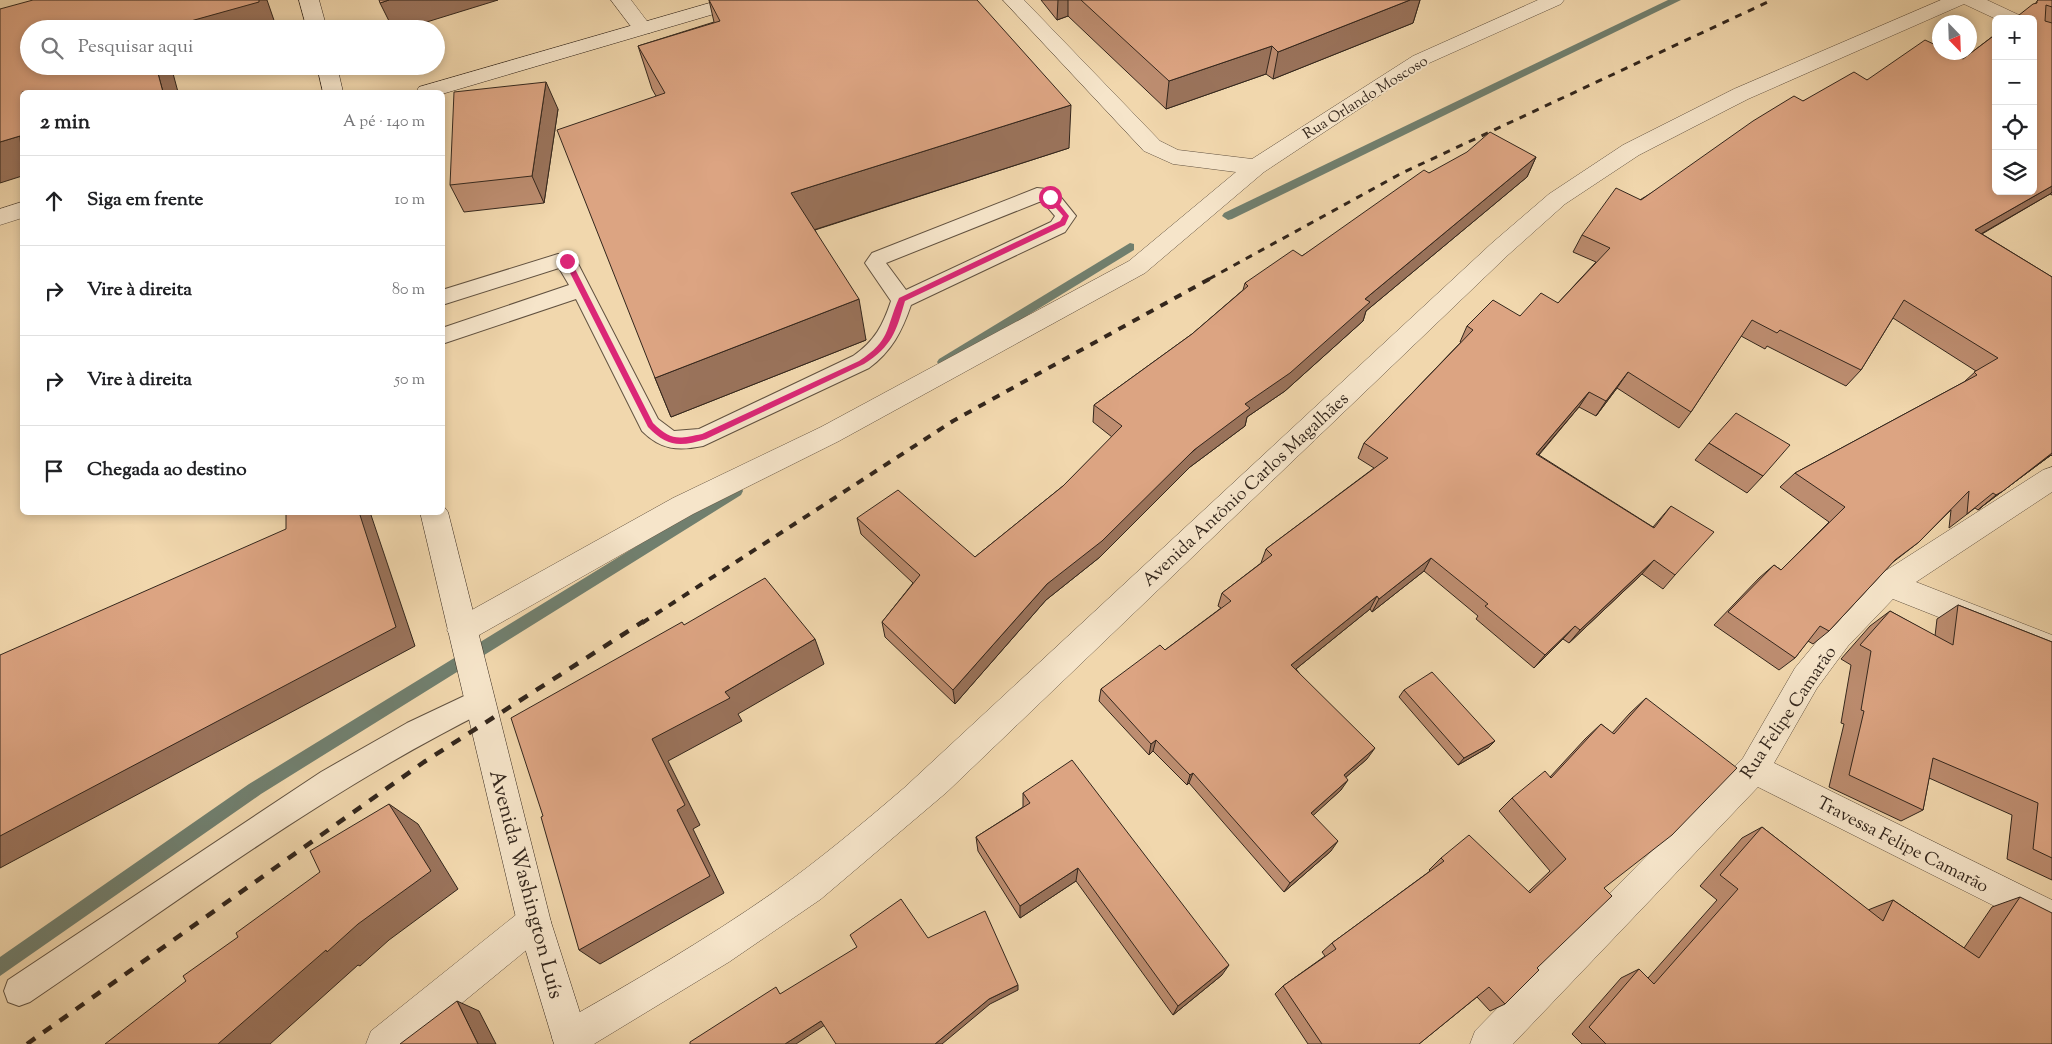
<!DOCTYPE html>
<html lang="pt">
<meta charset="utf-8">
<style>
body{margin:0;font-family:"Sorts Mill Goudy",serif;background:#f6f6f6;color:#202124}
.controls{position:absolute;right:15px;top:15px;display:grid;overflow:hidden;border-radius:8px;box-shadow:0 2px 8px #0003}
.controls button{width:45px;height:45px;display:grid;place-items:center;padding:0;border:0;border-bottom:1px solid #e0e0e0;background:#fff;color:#202124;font:25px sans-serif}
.compass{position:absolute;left:1932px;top:15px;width:45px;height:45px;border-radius:50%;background:#fff;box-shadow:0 2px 8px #0003;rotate:157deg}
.stop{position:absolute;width:15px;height:15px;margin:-11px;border:4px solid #db2777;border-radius:50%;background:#fff}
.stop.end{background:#db2777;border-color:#fff;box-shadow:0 1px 5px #0008}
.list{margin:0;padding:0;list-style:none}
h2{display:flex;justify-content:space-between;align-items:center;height:65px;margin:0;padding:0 20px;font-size:21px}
h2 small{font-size:16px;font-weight:400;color:#757577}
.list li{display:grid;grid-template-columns:32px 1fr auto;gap:15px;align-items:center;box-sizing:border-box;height:90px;padding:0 20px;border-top:1px solid #e0e0e0}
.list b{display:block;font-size:19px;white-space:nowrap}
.list em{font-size:16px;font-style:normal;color:#757577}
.icon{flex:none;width:28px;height:28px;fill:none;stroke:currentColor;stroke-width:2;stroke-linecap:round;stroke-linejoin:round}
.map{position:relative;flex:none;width:2052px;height:1044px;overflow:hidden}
.search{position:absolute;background:#fff;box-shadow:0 2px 8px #0003;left:20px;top:20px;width:425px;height:55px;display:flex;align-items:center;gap:12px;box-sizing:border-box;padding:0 18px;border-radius:28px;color:#757577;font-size:19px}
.panel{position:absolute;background:#fff;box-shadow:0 2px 8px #0003;left:20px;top:90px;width:425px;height:425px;border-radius:8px}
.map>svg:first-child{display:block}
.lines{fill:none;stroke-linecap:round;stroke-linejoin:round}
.stream{fill:#717f6e;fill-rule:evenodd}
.service-casing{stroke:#625240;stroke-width:2}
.minor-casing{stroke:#625240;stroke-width:1}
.secondary-casing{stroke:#33261c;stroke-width:1}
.service{fill:#f6e5ca;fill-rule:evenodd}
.minor{fill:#f6e5ca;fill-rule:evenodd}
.secondary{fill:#f6e5ca;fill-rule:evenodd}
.rail-far2{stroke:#33261c;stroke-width:3;stroke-dasharray:7 7;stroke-linecap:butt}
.rail-far1{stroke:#33261c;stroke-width:4;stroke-dasharray:8 8;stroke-linecap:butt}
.rail{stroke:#33261c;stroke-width:4.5;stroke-dasharray:10 10;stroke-linecap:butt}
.wall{fill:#bd8d70;stroke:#33261c}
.shaded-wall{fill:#9a735b;stroke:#33261c}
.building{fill:#dca482;stroke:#33261c}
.route{fill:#db2777}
.labels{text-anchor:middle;stroke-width:4;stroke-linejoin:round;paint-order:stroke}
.far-street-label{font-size:15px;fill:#33261c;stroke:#f6e5ca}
.street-label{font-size:18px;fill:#33261c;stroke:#f6e5ca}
.near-street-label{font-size:21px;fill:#33261c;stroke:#f6e5ca}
</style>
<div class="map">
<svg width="2052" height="1044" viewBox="0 0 2052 1044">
<rect width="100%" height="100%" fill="#f1d7ad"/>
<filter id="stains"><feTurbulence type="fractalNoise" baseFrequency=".004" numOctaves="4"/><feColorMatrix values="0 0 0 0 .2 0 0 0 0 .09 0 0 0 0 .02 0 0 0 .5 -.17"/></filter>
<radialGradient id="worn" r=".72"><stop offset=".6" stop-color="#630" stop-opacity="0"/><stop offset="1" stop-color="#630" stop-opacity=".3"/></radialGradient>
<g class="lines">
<g class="stream">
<path d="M1668 0H1681L1232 219 1228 220 1222 216 1224 213Z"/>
<path d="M1130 243 1134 244V250L947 365H939L937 362 939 359Z"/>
<path d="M736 485 741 487 743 491 741 495 261 794 0 976V957L249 784Z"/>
</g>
<defs>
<g id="service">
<path d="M1037 188 1055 190 1076 216 1065 232 911 305C902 331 892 351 869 368L703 446C678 451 661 450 642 431L576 299 442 344V328L569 285 559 268 442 305V290L558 254 574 256 658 419 674 431 699 429 853 356C875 341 883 325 891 301L865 263 872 253ZM1039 202H1043L1055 216 1051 222 906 290 886 263Z"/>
<path d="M479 689 488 692 492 701 488 710C326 790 180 900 30 1002L19 1006 8 1002 4 991 8 980 321 772 407 723Z"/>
</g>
<g id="minor">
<path d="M611 0H631L653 29 650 33H636Z"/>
<path d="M1003 0H1024L1160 141 1178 150 1252 159 1413 56 1538 0H1564L1561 4 1427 64 1264 172 1145 273 839 441 693 514 472 639 462 643 452 639 447 630 452 621 673 498 821 427 1129 261 1236 172 1173 164 1144 151Z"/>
<path d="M1941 0H1987L2019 15 2022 19H1996L1964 4 1748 99 1639 155 1565 204 1508 255 947 792 821 899 729 962 594 1044H555L552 1038 557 1025C631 983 704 941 774 892 819 860 862 824 904 788L1492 243 1549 194 1623 145 1734 89Z"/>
<path d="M22 202V218L0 225V209Z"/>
<path d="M2052 467V492L1916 582 2052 635V662L1893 599 1848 646 1817 688 1774 763 2052 900V935L1758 787 1513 1044H1470L1475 1031 1743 758 1795 668 1828 628 1879 575 2043 470Z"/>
<path d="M534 905 546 910 551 922 546 934 412 1044H366L371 1031 522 910Z"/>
</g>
<g id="secondary">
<path d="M299 0H319L327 29H307Z"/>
<path d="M720 0H751L748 4 442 94 416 92 419 87Z"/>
<path d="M317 66H337L343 92H323Z"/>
<path d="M442 504 448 512 551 922 590 1044H554L517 922 420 512H442Z"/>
</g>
</defs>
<use href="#service" class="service-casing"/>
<use href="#minor" class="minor-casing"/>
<use href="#secondary" class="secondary-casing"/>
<use href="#service" class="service"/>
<use href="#minor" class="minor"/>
<use href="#secondary" class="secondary"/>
<path class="rail-far2" d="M1209 279 1402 173 1772 0"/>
<path class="rail-far1" d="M642 623 953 421 1211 278"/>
<path class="rail" d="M27 1044 424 762 644 621"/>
</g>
<g class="wall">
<path d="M709 0H977L1069 148 815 230 866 340 671 417 655 378 656 96 652 89 638 46 714 22Z"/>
<path d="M1041 0H1420L1413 23 1273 79 1266 74 1166 109 1068 16 1057 20Z"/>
<path d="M2038 0H2052V195L2050 194 1982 234 2052 277V456L2051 455 1984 505 1978 510 1975 508 1949 528 1951 510 1919 542 1892 563 1829 631 1813 644 1808 641 1795 658 1779 670 1714 625 1759 578 1774 565 1781 570 1829 522 1780 487 1795 473 1964 382 1976 371 1893 318 1861 370 1846 386 1767 346 1765 349 1741 336 1691 412 1679 428 1617 388 1596 416 1579 407 1539 455 1653 527 1671 506 1675 575 1663 589 1642 574 1569 643 1563 639 1534 668 1476 619 1478 616 1424 571 1372 612 1370 609 1296 669 1367 759 1346 777 1341 790 1313 815 1331 851 1284 892 1189 783 1187 785 1153 751 1149 755 1099 701 1101 689 1165 650 1221 608 1218 606 1222 593 1261 563 1266 549 1374 468 1358 458 1364 443 1461 342H1460L1467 326 1520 316 1558 303 1596 262 1573 252 1582 235 1803 101 1867 80 1963 59 2035 4Z"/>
<path d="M558 109 544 203 464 212 450 185Z"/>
<path d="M1536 157 1527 177 1366 311 1363 321 1285 391 1247 417 1245 426 1190 467 1100 557 1046 600 955 704 885 637 882 622 913 583 861 534 857 518 975 557 1063 486 1112 437 1093 422 1094 405 1192 334 1243 290 1245 283 1302 256 1429 173Z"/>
<path d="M1709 443 1763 476 1747 493 1695 460Z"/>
<path d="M1958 605 2052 642V880L2007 859 2012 815 1929 778 1923 810 1901 821 1829 787 1844 724 1841 723 1851 665 1841 659 1870 626 1890 611 1935 636 1937 619Z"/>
<path d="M1404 690 1489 747 1458 765 1399 697Z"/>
<path d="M1646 698 1604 888 1537 968 1505 1004 1490 1011 1477 997 1419 1044H1308L1275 994 1283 986 1325 956 1322 952 1332 943 1430 871 1429 870 1441 858 1528 892 1550 871 1499 811 1512 798 1550 777 1585 739 1601 724 1612 733 1630 713Z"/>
<path d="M1023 793 1222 975 1173 1015 1076 881 1020 918 978 851 976 837 1023 807Z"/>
<path d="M1762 827 1868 910 1893 900 1964 948 1992 907 2020 897 2052 1044H1582L1572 1034 1621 978 1639 969 1648 978 1717 900 1700 886 1742 838Z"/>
</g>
<g class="shaded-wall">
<path d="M259 0H267L277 29H162Z"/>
<path d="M389 0H498L404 29H393L380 3Z"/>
<path d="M1058 0H1068V16L1057 20Z"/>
<path d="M1410 0H1420L1413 23 1273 79 1278 52Z"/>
<path d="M1272 46 1266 74 1166 109 1169 81Z"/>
<path d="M156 66H171L178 92H163Z"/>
<path d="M546 82 558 109 544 203 532 176Z"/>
<path d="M1071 105 1069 148 801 234 791 193Z"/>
<path d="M20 136 22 138V176L0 183V142Z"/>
<path d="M1536 157 1527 177 1366 311 1363 321 1285 391 1247 417 1245 426 1190 467 1100 557 1046 600 955 704 953 690 1047 584 1245 404 1365 299Z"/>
<path d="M2052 186V192L2050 194 1960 246 1975 230Z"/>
<path d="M859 299 866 340 671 417 655 378Z"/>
<path d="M1628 372 1617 388 1596 416 1606 401Z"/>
<path d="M1589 392 1579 407 1527 468 1536 454Z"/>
<path d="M2051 455 1984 505 1978 510 1996 495Z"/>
<path d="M359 512H370L415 646 0 868V836Z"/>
<path d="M1431 558 1424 571 1372 612 1379 599Z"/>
<path d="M1654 560 1642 574 1569 643 1580 630Z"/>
<path d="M1377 596 1370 609 1286 677 1291 665Z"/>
<path d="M1575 626 1563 639 1534 668 1545 655Z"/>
<path d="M815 639 824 664 738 714 742 721 668 761 700 825 693 829 724 893 600 964 579 950 677 810 652 739 725 692Z"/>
<path d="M1156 740 1153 751 1149 755 1151 744Z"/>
<path d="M1495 741 1489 747 1458 765 1464 758Z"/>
<path d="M1375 748 1367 759 1337 785 1344 775Z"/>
<path d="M1193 773 1189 783 1187 785 1190 775Z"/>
<path d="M1348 780 1341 790 1305 823 1311 813Z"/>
<path d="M389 804 418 824 458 889 389 940 360 966 358 965 270 1044H218Z"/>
<path d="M1338 841 1331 851 1284 892 1290 883Z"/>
<path d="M1078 868 1076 881 1020 918V906Z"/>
<path d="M1229 965 1222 975 1173 1015 1178 1006Z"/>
<path d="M1018 985V990L990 1004 942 1044H935L989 999Z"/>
<path d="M457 1001 479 1011 496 1044H478Z"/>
<path d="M821 1021 825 1025 796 1044H785Z"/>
</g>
<g class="building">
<path d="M33 0H259V2L162 29H29V66H156L163 92H22V164L20 136 0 142V9Z"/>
<path d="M379 0H389L380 3Z"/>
<path d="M709 0H977L1071 105 791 193 859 299 655 378 557 130 665 93 638 46 720 21Z"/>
<path d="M1081 0H1410L1278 52 1272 46 1169 81Z"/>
<path d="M2038 0H2052V7L2046 5 2045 21 2052 23V186L1975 230 2052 277V453L2003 491 1996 495 1993 493 1967 514 1969 491 1919 542 1895 560 1829 631 1820 626 1795 658 1728 612 1774 565 1781 570 1845 507 1795 473 1977 375 1974 372 1998 358 1904 300 1861 370 1780 330 1777 333 1752 320 1691 412 1628 372 1606 401 1589 392 1536 454 1654 528 1671 506 1714 532 1675 575 1654 560 1580 630 1575 626 1545 655 1485 606 1488 604 1431 558 1379 599 1377 596 1291 665 1375 748 1344 775 1348 780 1311 813 1338 841 1290 883 1193 773 1190 775 1156 740 1151 744 1101 689 1160 645 1165 650 1231 601 1222 593 1272 555 1266 549 1388 458 1364 443 1473 330 1467 326 1493 300 1520 316 1541 293 1558 303 1610 248 1582 235 1616 188 1641 200 1753 121 1794 96 1803 101 1854 72 1867 80 1925 40 1940 47V52H1950L1963 59 1996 34V191H2033V19H2014L2033 4 2037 3V1Z"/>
<path d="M546 82 532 176 450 185 454 92Z"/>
<path d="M1490 132 1536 157 1365 299 1370 302 1290 373 1245 404 1250 408 1194 450 1102 541 1047 584 953 690 882 622 920 575 857 518 898 490 975 557 1063 486 1122 426 1094 405 1192 334 1248 286 1245 283 1293 250 1302 256 1424 170 1429 173 1467 152Z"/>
<path d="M1736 413 1790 445 1763 476 1709 443Z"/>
<path d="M286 512H359L396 627 0 836V655L286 529Z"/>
<path d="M765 578 815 639 725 692 730 698 652 739 685 805 677 810 710 876 579 950 541 817 543 816 511 718 682 622 684 625Z"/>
<path d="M1958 605 2052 642V858L2033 849 2038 803 1933 758 1923 810 1849 775 1864 711 1861 710 1871 651 1860 645 1890 611 1953 645Z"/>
<path d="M1432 672 1495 741 1464 758 1404 690Z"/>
<path d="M1646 698 1737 768 1672 835 1604 888 1612 896 1537 968 1539 970 1505 1004 1489 987 1419 1044H1322L1283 986 1336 949 1332 943 1444 861 1441 858 1469 835 1530 893 1566 859 1512 798 1545 771 1551 778 1601 724 1614 734Z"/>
<path d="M1072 760 1229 965 1178 1006 1078 868 1020 906 976 837 1030 803 1023 793Z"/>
<path d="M389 804 431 871 358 924 327 952 326 950 218 1044H105L186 981 183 976 238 937 236 933 320 872 310 851Z"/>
<path d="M1762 827 1883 921 1893 900 1979 958 2020 897 2052 913V1044H1606L1589 1027 1639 969 1654 984 1738 889 1720 875Z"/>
<path d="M901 899 928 938 985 911 1018 985 989 999 935 1044H836L821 1021 785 1044H690V1042L776 987 780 994 857 947 850 935Z"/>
<path d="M457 1001 478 1044H400Z"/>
</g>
<path class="route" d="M1048 196H1053L1069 216 1065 225 905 301C896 332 892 346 864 364L706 439C680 447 667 447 648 427L564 261 567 259 571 261 653 423C671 441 678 439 702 434L859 361C891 340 885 330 899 298L1060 221 1063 216 1048 199Z"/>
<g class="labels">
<g class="far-street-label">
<text transform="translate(1365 97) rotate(-32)" y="5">Rua Orlando Moscoso</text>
</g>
<g class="street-label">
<text transform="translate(1245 489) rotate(-43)" y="6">Avenida Antônio Carlos Magalhães</text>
<text transform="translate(1788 712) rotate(-56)" y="6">Rua Felipe Camarão</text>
<text transform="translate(1903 844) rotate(27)" y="6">Travessa Felipe Camarão</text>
</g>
<g class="near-street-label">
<text transform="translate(527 884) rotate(75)" y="7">Avenida Washington Luís</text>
</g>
</g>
<rect width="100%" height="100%" filter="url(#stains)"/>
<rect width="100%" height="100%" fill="url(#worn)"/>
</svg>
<div class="controls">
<button>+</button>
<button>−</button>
<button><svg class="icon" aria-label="locate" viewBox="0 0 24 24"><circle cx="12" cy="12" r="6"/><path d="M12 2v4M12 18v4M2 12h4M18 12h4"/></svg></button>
<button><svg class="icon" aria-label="layers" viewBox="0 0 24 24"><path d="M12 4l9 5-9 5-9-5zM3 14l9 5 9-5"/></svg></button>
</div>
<svg class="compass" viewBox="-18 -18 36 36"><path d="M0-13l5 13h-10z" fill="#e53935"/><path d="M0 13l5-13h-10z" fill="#757577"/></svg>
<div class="stop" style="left:1050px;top:197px"></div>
<div class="stop end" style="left:567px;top:261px"></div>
<div class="search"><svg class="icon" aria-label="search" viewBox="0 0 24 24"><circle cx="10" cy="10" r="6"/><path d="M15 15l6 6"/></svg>Pesquisar aqui</div>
<section class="panel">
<h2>2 min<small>A pé · 140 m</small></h2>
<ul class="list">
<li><svg class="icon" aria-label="ahead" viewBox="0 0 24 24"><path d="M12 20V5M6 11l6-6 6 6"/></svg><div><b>Siga em frente</b></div><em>10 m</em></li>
<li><svg class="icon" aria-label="right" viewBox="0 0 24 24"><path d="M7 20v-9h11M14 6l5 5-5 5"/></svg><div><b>Vire à direita</b></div><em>80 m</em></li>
<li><svg class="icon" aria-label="right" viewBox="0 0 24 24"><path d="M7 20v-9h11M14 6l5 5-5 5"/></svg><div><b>Vire à direita</b></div><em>50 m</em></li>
<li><svg class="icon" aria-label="arrive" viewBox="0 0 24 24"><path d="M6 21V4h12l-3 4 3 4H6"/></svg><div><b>Chegada ao destino</b></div></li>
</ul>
</section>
</div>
